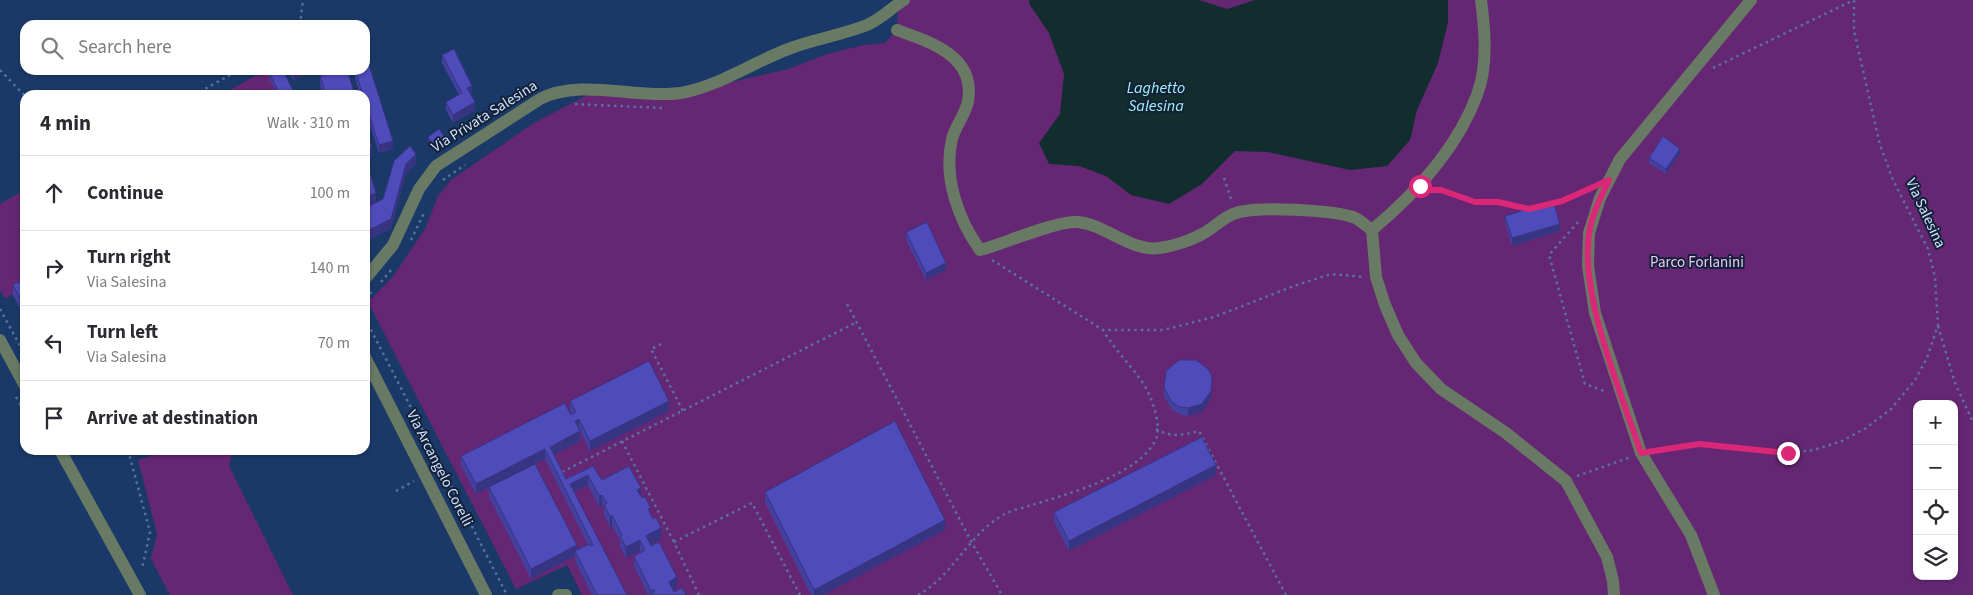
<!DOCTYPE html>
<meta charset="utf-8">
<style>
body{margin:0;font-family:"Source Sans 3",sans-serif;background:#f7f7f7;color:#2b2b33}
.controls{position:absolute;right:15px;bottom:15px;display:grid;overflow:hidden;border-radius:10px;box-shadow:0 1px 4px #0004}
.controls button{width:45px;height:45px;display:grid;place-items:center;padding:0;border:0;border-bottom:1px solid #e1e1e2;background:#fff;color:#2b2b33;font:25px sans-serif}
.stop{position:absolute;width:15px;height:15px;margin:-11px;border:4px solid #db2777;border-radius:50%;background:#fff}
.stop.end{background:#db2777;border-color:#fff;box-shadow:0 1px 5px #0008}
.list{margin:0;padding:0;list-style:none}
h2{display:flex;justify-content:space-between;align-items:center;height:65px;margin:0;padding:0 20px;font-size:21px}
h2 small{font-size:16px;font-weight:400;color:#7c7c81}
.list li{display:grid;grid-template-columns:32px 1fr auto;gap:15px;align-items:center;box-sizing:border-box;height:75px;padding:0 20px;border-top:1px solid #e1e1e2}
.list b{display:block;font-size:19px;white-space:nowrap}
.list p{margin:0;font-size:16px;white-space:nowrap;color:#7c7c81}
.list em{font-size:16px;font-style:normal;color:#7c7c81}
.icon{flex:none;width:28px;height:28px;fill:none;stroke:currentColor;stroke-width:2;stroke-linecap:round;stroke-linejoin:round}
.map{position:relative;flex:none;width:1973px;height:595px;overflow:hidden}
.search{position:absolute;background:#fff;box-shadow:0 1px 4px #0004;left:20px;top:20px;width:350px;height:55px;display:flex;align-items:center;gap:12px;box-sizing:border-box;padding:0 18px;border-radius:15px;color:#7c7c81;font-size:19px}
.panel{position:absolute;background:#fff;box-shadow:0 1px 4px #0004;left:20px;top:90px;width:350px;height:365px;border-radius:15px}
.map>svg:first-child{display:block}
.green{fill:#652774;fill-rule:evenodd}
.water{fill:#112d2e}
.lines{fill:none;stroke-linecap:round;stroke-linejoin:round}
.path{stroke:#57729b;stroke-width:2.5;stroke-dasharray:2.5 4;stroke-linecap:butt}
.minor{stroke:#687a63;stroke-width:12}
.wall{fill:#4340a0;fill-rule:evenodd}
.shaded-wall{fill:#373482}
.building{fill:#4e4bba;stroke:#373482}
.route{stroke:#db2777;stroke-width:6}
.labels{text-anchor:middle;stroke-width:4;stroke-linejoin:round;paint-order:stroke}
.street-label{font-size:15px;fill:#cee1ff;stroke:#132137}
.park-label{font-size:15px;fill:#eec7f9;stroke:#132137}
.water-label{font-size:16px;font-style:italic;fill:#a0f2f6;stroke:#132137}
</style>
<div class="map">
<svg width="1973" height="595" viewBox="0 0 1973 595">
<rect width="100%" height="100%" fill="#1a3968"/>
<g class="green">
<path d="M898 0H1973V595H582L567 565 516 589 368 302 392 278 425 229 438 196 451 180 534 123 595 91 715 86 788 69 827 54 864 45 885 43 897 30ZM1917 404H1954V576H1917Z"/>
<path d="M266 70 278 95H221Z"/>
<path d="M25 190V289L5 298 0 290V204Z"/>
<path d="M170 450H233L229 466 293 595H170L151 559 157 534 138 460Z"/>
</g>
<path class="water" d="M1029 0H1199L1227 9 1255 0H1448V22L1438 63 1417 110 1410 140 1387 166 1350 170 1268 152 1235 151 1202 184 1169 204 1131 195 1106 176 1079 166 1049 164 1039 143 1060 114 1064 74 1049 33 1030 5Z"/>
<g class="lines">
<g class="path">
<path d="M300 25 303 0"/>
<path d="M1713 68 1854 0"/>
<path d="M0 70 25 96"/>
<path d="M194 95 239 70"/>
<path d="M575 104 662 108"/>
<path d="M1224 178 1232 202"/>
<path d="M443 180 465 165"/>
<path d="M1432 189 1448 192 1479 203 1498 202 1531 209"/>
<path d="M1551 204 1591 187"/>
<path d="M1578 222 1549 255 1585 384 1607 392"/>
<path d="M411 240 425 211"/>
<path d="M992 260 1103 330H1163L1214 317 1294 286 1331 274 1365 277"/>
<path d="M381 282 392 269"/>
<path d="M365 298 374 290"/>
<path d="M847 304 972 543 1002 595"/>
<path d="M0 309 25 355"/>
<path d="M365 318 507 595"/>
<path d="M1938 326 1955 383 1973 422"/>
<path d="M661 344 651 349 683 411"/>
<path d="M16 397 25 413"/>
<path d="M1156 429C1172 438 1182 435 1199 431L1286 595"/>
<path d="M622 441 674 542"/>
<path d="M128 450 150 532 142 569"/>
<path d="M1655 451 1699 444 1788 453 1814 450 1842 441 1866 428 1891 409 1915 380 1927 358 1938 325 1935 277 1928 249 1893 180 1880 145 1854 31V0"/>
<path d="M562 472 857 322"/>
<path d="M1577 476 1631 457"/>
<path d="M396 491 414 481"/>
<path d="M699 595 674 542 752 503 800 595"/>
<path d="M918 595C952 577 969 534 1003 515 1011 510 1023 508 1032 505 1067 494 1140 475 1156 439 1161 428 1154 405 1149 394 1138 371 1116 353 1103 330"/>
</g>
<g class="minor">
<path d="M897 30C930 42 976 56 968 101 966 114 955 126 952 139 943 177 958 219 980 250 1003 244 1058 220 1078 222 1107 225 1130 252 1160 248 1174 246 1192 240 1204 233 1215 227 1223 217 1236 213 1257 206 1331 210 1353 217 1359 219 1366 226 1372 230L1376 277 1385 305 1398 335 1416 363 1441 389 1506 433 1566 481 1607 557 1613 581 1614 595"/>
<path d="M1372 230C1415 194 1457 149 1477 95 1488 66 1485 31 1481 0"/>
<path d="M365 279 393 245 419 189 436 166 540 99C582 77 640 101 686 92 723 84 755 61 791 48 815 39 842 35 867 25 881 19 891 8 904 0"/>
<path d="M0 340 25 386"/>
<path d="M365 357 486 595"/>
<path d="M60 450 140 595"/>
<path d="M558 595H566"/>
<path d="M1714 595 1691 535 1641 453 1595 313 1588 266 1589 233 1600 198 1620 159 1751 0"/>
</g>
</g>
<g class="wall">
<path d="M442 55 472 94H470L475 110 453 123 446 110V102L459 95 442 63Z"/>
<path d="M267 70H283L295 95H278L267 74Z"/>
<path d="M288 70H315L293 80Z"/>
<path d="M355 70 393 149 379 153 365 110V95H360L355 78Z"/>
<path d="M320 76 355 95H323L320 86Z"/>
<path d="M428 137 446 142 435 149 428 139Z"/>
<path d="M1680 154 1666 174 1649 163V158Z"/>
<path d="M1505 216 1560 231 1512 246 1505 223Z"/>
<path d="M906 232 946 270 926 280 906 240Z"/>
<path d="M25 279V318L13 295V285Z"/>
<path d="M1164 388 1211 399 1202 412 1188 416 1180 414 1172 410 1164 396Z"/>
<path d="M570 401 669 411 590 451 580 431V441L554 455 566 479 593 466 602 480 641 496 651 515 661 539 650 544 677 588 673 590 674 592 686 595H648L634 566V556L641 552 640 550 626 558 620 546V540L612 526 610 527 604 515V507L602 505 599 507 588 485 574 492 627 595H592L575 561V556L531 579 489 497V488L476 494 461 466V456L572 414 570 411ZM545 459 588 545 577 550 524 470Z"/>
<path d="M1216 475 1069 551 1054 522V512Z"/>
<path d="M765 492 945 530 823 595H811L765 502Z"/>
</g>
<g class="shaded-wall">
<path d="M368 56V64L365 65V57Z"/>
<path d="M298 70H315L293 80V73Z"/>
<path d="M472 86V94L467 96V88Z"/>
<path d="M475 102V110L453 123V115Z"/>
<path d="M446 139V142L435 149V146Z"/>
<path d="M393 141V149L379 153V145Z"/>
<path d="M372 147V157L365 160V150Z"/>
<path d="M1680 149V154L1666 174V169Z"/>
<path d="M416 154V164L406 174 391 229 365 242V232L406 164Z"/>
<path d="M376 193V203L365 207V197Z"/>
<path d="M1560 224V231L1512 246V238Z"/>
<path d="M946 263V270L926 280V273Z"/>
<path d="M1212 376 1211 399 1202 412 1188 416V408Z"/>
<path d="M669 401V411L590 451V441Z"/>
<path d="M579 419V429L575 421Z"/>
<path d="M580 431V441L550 457V447Z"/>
<path d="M545 449V459L476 494V484Z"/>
<path d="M1216 465V475L1069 551V541Z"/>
<path d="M588 475V485L570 494V484Z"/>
<path d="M641 488V498L637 490Z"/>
<path d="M602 495V505L599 507V496Z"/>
<path d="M612 515V526L610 527V517Z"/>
<path d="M945 520V530L823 595H814V590Z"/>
<path d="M661 528V539L646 547V536Z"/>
<path d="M640 540V550L626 558V547Z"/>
<path d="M577 545V555L575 551V556L531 579V569Z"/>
<path d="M677 577V588L669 592V582Z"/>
</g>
<g class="building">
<path d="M365 46 368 56 365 57Z"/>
<path d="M454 49 472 86 467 88 475 102 453 115 446 102 462 93 442 55Z"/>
<path d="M369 65 393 141 379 145 365 102V95H363L355 70H365V66Z"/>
<path d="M268 70H283L295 95H280Z"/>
<path d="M292 70H298L293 73Z"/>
<path d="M337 70H347L355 95H326L320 76Z"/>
<path d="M365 126 372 147 365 150Z"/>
<path d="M439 129 446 139 435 146 428 137Z"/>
<path d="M1663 136 1680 149 1666 169 1649 158Z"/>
<path d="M410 146 416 154 406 164 391 219 365 232V208L383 199 394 161Z"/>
<path d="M365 156 376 193 365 197Z"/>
<path d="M1553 201 1560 224 1512 238 1505 216Z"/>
<path d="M927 222 946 263 926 273 906 232Z"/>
<path d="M25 279V307L13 285Z"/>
<path d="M1179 360H1196L1208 369 1212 376 1211 391 1202 404 1188 408 1180 407 1172 402 1164 388 1166 371Z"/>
<path d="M649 361 669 401 590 441 579 419 575 421 580 431 550 447 566 479 593 466 602 480 629 466 641 488 637 490 642 498 645 497 651 508 648 509 653 519 656 517 661 528 646 536 651 546 659 542 677 577 669 582 674 592 682 588 686 595H648L655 592 654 589 651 591 634 556 645 550 640 540 626 547 620 536 622 535 612 515 610 517 604 505 607 503 602 495 599 496 588 475 570 484 627 595H597L575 551 589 544 590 546 593 545 545 449 476 484 461 456 565 403 571 415 576 412 570 401Z"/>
<path d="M895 421 945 520 814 590 765 492Z"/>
<path d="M1202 437 1216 465 1069 541 1054 512Z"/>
<path d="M535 464 577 545 531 569 489 487Z"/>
</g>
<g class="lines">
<path class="route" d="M1420 186 1416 190H1441L1475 202H1498L1529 209 1562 201 1609 180C1601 197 1591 216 1589 234 1580 297 1621 392 1641 453L1699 444 1788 453"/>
</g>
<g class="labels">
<g class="street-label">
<text transform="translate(484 116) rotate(-32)" y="5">Via Privata Salesina</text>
<text transform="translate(1926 213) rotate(65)" y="5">Via Salesina</text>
<text transform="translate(440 468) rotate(63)" y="5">Via Arcangelo Corelli</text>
</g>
<g class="park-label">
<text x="1697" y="267">Parco Forlanini</text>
</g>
<g class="water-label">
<text x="1156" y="93">Laghetto<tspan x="1156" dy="18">Salesina</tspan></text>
</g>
</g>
</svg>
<div class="controls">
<button>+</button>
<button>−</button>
<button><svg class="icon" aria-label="locate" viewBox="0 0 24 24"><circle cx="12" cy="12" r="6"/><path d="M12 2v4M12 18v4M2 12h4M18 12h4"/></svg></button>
<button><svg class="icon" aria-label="layers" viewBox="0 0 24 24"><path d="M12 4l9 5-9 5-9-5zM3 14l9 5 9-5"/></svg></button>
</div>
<div class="stop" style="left:1420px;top:186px"></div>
<div class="stop end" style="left:1788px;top:453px"></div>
<div class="search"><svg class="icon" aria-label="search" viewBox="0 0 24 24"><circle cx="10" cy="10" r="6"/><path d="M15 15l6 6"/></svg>Search here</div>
<section class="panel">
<h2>4 min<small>Walk · 310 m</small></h2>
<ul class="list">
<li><svg class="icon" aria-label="ahead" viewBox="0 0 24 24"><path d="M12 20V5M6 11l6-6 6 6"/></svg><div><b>Continue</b></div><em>100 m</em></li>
<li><svg class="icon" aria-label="right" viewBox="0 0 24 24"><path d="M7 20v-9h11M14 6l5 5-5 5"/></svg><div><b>Turn right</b><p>Via Salesina</p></div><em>140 m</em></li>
<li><svg class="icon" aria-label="left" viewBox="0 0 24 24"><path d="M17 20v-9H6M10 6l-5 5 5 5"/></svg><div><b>Turn left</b><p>Via Salesina</p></div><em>70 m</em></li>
<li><svg class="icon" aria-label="arrive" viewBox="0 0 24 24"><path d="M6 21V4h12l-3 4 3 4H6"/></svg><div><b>Arrive at destination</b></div></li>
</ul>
</section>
</div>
